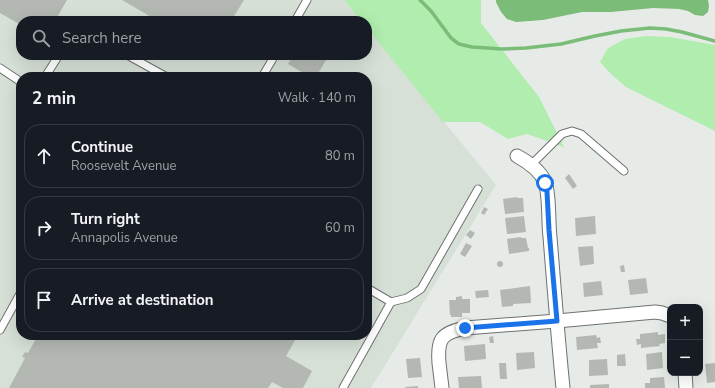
<!DOCTYPE html>
<meta charset="utf-8">
<style>
body{margin:0;font-family:"Nunito Sans",sans-serif;background:#242831;color:#f1f3f6}
.controls{position:absolute;right:12px;bottom:12px;display:grid;overflow:hidden;border-radius:8px;box-shadow:0 4px 16px #0002}
.controls button{width:36px;height:36px;display:grid;place-items:center;padding:0;border:0;border-bottom:1px solid #363941;background:#171b24;color:#f1f3f6;font:20px sans-serif}
.stop{position:absolute;width:12px;height:12px;margin:-9px;border:3px solid #1a73e8;border-radius:50%;background:#fff}
.stop.end{background:#1a73e8;border-color:#fff;box-shadow:0 1px 4px #0008}
.list{margin:0;padding:0;list-style:none}
h2{display:flex;justify-content:space-between;align-items:center;height:52px;margin:0;padding:0 16px;font-size:17px}
h2 small{font-size:13px;font-weight:400;color:#9ea1a6}
.list li{display:grid;grid-template-columns:26px 1fr auto;gap:12px;align-items:center;box-sizing:border-box;height:64px;margin:0 8px 8px;padding:0 8px;border:1px solid #363941;border-radius:16px}
.list b{display:block;font-size:15px;white-space:nowrap}
.list p{margin:0;font-size:13px;white-space:nowrap;color:#9ea1a6}
.list em{font-size:13px;font-style:normal;color:#9ea1a6}
.icon{flex:none;width:22px;height:22px;fill:none;stroke:currentColor;stroke-width:2;stroke-linecap:round;stroke-linejoin:round}
.map{position:relative;flex:none;width:715px;height:388px;overflow:hidden}
.search{position:absolute;background:#171b24;box-shadow:0 4px 16px #0002;left:16px;top:16px;width:356px;height:44px;display:flex;align-items:center;gap:10px;box-sizing:border-box;padding:0 14px;border-radius:16px;color:#9ea1a6;font-size:15px}
.panel{position:absolute;background:#171b24;box-shadow:0 4px 16px #0002;left:16px;top:72px;width:356px;height:268px;border-radius:16px}
.map>svg:first-child{display:block}
.built{fill:#d6e0d6;fill-rule:evenodd}
.green{fill:#b0edae}
.water{fill:#7abc78}
.lines{fill:none;stroke-linecap:round;stroke-linejoin:round}
.stream{stroke:#7abc78;stroke-width:3.5}
.building{fill:#b4b8b3}
.service-casing{stroke:#6e726e;stroke-width:9}
.minor-casing{stroke:#6e726e;stroke-width:15}
.service{stroke:#fff;stroke-width:7}
.minor{stroke:#fff;stroke-width:13}
.route{stroke:#1a73e8;stroke-width:5}
</style>
<div class="map">
<svg width="715" height="388" viewBox="0 0 715 388">
<rect width="100%" height="100%" fill="#e7ebe7"/>
<path class="built" d="M0 0H344L361 21H21V55H367V28L496 185 371 388H0ZM21 77H367V335H21Z"/>
<g class="green">
<path d="M344 0H481V23L539 97 564 147 527 134 508 139 480 122H443L367 28V21H361Z"/>
<path d="M646 36 670 37 715 45V131L626 87 611 74 600 62 608 48 625 39Z"/>
</g>
<path class="water" d="M496 0H708L709 6 708 12 703 16 695 15 688 11 679 9 653 8 611 12H582L543 20 516 22 507 19 501 12 496 2Z"/>
<g class="lines">
<path class="stream" d="M420 0 431 11 451 38 459 44 472 47 502 49 526 48 561 44 595 36 621 31 650 28 666 29 682 32 715 41"/>
</g>
<g class="building">
<path d="M0 0H67L55 21H21V25L0 13Z"/>
<path d="M122 0H244L231 21H158Z"/>
<path d="M293 55H329L316 77H310L288 64Z"/>
<path d="M569 174 577 186 573 189 565 178Z"/>
<path d="M517 197V198H523L524 212 505 214 503 199Z"/>
<path d="M484 207 488 209 484 215 481 213Z"/>
<path d="M524 216 526 232 507 234 505 218Z"/>
<path d="M595 216 596 234 576 236 575 218Z"/>
<path d="M470 230 475 233 471 239 466 235Z"/>
<path d="M521 237V238H526L528 248H529V251L509 254 507 239Z"/>
<path d="M466 243 472 246 465 257 460 254Z"/>
<path d="M593 246 594 264 580 266 578 247Z"/>
<circle cx="500" cy="264" r="3"/>
<path d="M624 265 625 272H621L620 266Z"/>
<path d="M646 278 648 293 630 295 628 280Z"/>
<path d="M601 281 603 295 584 297 583 283Z"/>
<path d="M530 286 531 303 513 304V306L502 307 500 290Z"/>
<path d="M488 290 489 297 476 298 475 291Z"/>
<path d="M462 296V299H470V313H462V317H451V315H450L449 300H456V297Z"/>
<path d="M658 332V335L665 334V343L659 344 660 346 641 348V344L637 345 636 339H640V334Z"/>
<path d="M38 335H298L286 356 312 371 303 388H283L272 382 268 388H9L25 358 22 357 25 352 28 353Z"/>
<path d="M596 335 597 338 600 337 601 343H597L598 348 577 350 576 337Z"/>
<path d="M493 336 494 343H490L489 337Z"/>
<path d="M485 344 486 359 465 361 464 346Z"/>
<path d="M534 352 535 368 517 370 516 353Z"/>
<path d="M662 352 663 368 647 370 646 354Z"/>
<path d="M625 354 626 366H617V355Z"/>
<path d="M420 358 422 377 408 378 406 359Z"/>
<path d="M607 359 608 375 589 376V360Z"/>
<path d="M499 363H506L507 379H500Z"/>
<path d="M715 363V382L707 383 705 364Z"/>
<path d="M481 376 482 388H459L458 377Z"/>
<path d="M664 377 665 388H645V383H650V378Z"/>
<path d="M609 384V388H590V385Z"/>
<path d="M418 386V388H405V387Z"/>
</g>
<g class="lines">
<defs>
<g id="service">
<path d="M295 21 307 0"/>
<path d="M127 55 167 77"/>
<path d="M0 68 21 82"/>
<path d="M45 77 59 55"/>
<path d="M262 77 275 55"/>
<path d="M531 165 562 134 572 131 581 134 624 171"/>
<path d="M391 302 407 298 421 289 478 189"/>
<path d="M0 330 21 292"/>
<path d="M343 388 391 302 367 288"/>
</g>
<g id="minor">
<path d="M517 156C528 162 540 170 545 182 550 196 548 222 550 237 554 287 558 338 563 388"/>
<path d="M685 373 686 388"/>
<path d="M442 388C441 380 440 371 439 363 437 338 442 333 465 328L557 321 655 312 662 313 670 316"/>
</g>
</defs>
<use href="#service" class="service-casing"/>
<use href="#minor" class="minor-casing"/>
<use href="#service" class="service"/>
<use href="#minor" class="minor"/>
</g>
<g class="lines">
<path class="route" d="M465 328 557 321 549 230 547 192 545 183"/>
</g>
</svg>
<div class="controls">
<button>+</button>
<button>−</button>
</div>
<div class="stop" style="left:545px;top:183px"></div>
<div class="stop end" style="left:465px;top:328px"></div>
<div class="search"><svg class="icon" aria-label="search" viewBox="0 0 24 24"><circle cx="10" cy="10" r="6"/><path d="M15 15l6 6"/></svg>Search here</div>
<section class="panel">
<h2>2 min<small>Walk · 140 m</small></h2>
<ul class="list">
<li><svg class="icon" aria-label="ahead" viewBox="0 0 24 24"><path d="M12 20V5M6 11l6-6 6 6"/></svg><div><b>Continue</b><p>Roosevelt Avenue</p></div><em>80 m</em></li>
<li><svg class="icon" aria-label="right" viewBox="0 0 24 24"><path d="M7 20v-9h11M14 6l5 5-5 5"/></svg><div><b>Turn right</b><p>Annapolis Avenue</p></div><em>60 m</em></li>
<li><svg class="icon" aria-label="arrive" viewBox="0 0 24 24"><path d="M6 21V4h12l-3 4 3 4H6"/></svg><div><b>Arrive at destination</b></div></li>
</ul>
</section>
</div>
